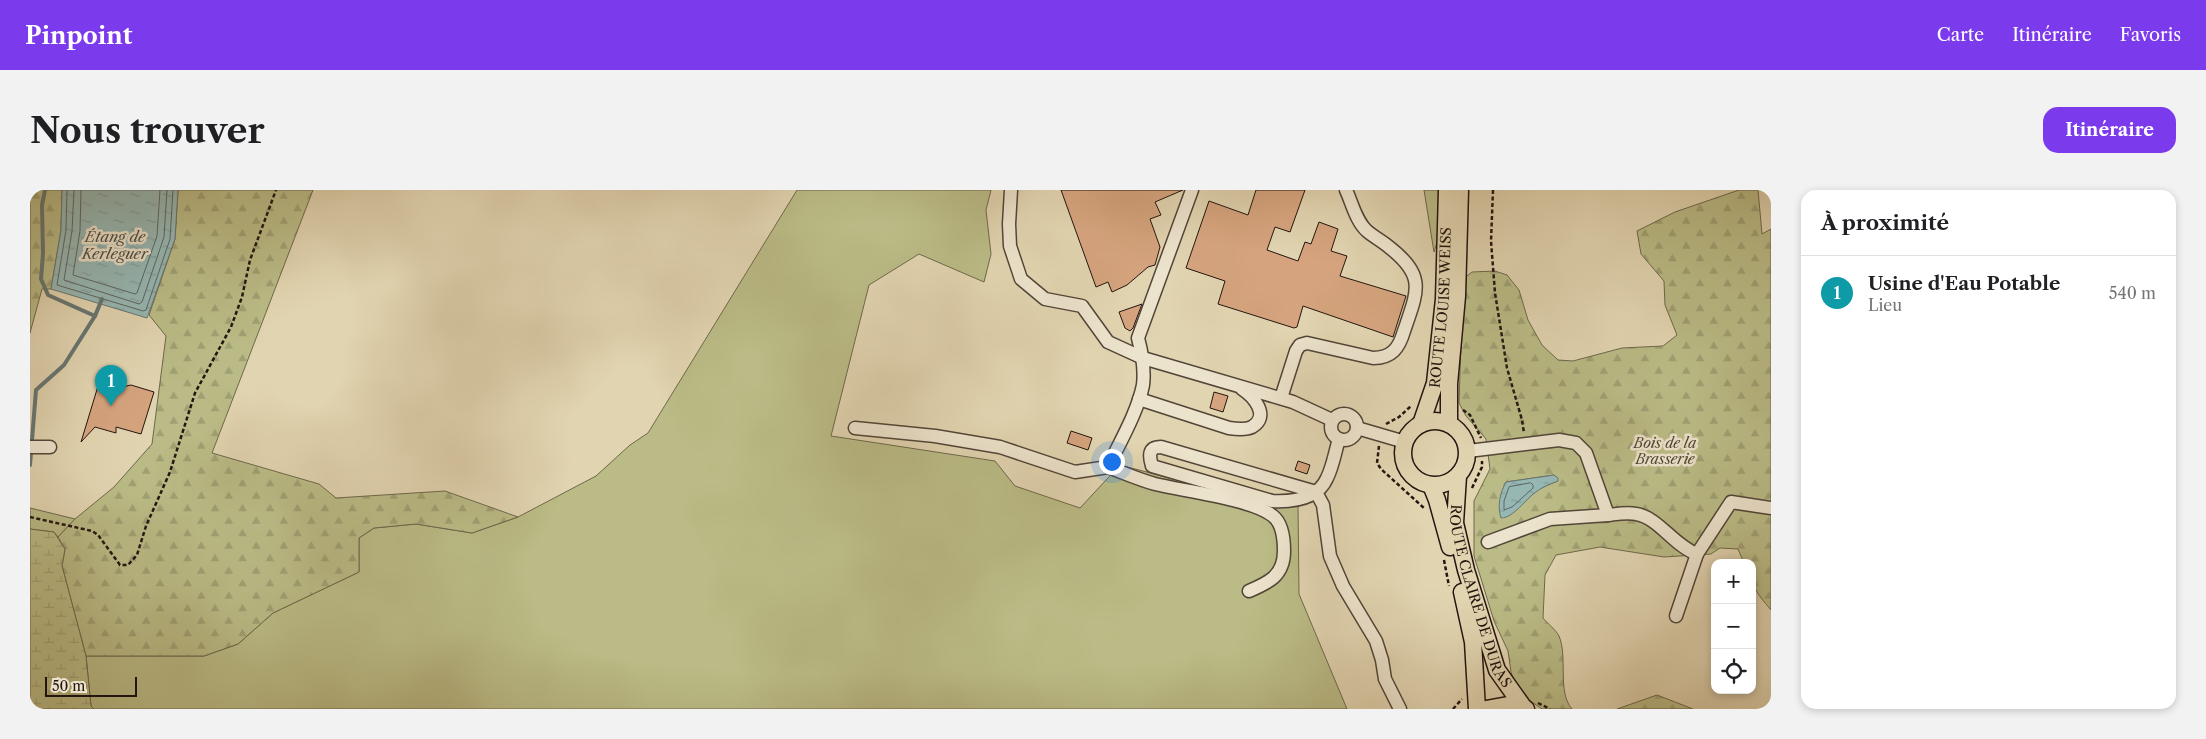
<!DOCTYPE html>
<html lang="fr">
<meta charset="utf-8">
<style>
body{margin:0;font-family:"Libre Caslon Text",serif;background:#f2f2f2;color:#202124}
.controls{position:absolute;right:15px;bottom:15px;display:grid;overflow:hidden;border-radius:10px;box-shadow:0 2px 8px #0003}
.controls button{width:45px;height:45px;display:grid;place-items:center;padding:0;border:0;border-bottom:1px solid #e0e0e0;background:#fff;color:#202124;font:25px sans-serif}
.scale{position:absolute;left:15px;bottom:12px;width:92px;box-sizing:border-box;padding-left:5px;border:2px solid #231510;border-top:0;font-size:14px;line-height:18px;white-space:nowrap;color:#231510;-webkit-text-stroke:4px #ece3cc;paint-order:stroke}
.you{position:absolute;left:1081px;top:271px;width:18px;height:18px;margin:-12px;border:4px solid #fff;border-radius:50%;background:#1a73e8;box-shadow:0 0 0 8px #1a73e833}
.badge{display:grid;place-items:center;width:32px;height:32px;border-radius:50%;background:#7c3aed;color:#fff;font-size:16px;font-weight:700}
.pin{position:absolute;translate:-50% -41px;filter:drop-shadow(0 1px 2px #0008)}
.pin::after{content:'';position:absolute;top:26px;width:18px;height:15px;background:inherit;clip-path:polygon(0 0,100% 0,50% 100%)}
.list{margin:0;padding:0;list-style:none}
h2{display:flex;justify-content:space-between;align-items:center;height:65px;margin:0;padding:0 20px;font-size:21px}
h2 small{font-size:16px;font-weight:400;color:#757577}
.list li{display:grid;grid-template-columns:32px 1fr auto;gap:15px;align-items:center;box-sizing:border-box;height:75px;padding:0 20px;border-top:1px solid #e0e0e0}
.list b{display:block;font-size:19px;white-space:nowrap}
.list p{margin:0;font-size:16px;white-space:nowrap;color:#757577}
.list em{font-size:16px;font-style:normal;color:#757577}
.icon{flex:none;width:28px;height:28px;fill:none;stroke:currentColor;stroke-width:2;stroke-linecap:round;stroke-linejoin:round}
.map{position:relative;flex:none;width:1741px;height:519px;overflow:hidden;border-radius:15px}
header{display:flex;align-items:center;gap:30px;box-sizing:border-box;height:70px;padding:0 25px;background:#7c3aed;color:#fff}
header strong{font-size:24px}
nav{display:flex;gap:28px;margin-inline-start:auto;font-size:18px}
.intro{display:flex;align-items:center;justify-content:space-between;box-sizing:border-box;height:120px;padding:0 30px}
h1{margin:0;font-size:35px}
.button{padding:12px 22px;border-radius:15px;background:#7c3aed;color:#fff;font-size:18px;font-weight:700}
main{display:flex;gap:30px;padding:0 30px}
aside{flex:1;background:#fff;border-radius:15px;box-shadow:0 2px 8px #0003}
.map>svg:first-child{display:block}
.green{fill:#babb86;stroke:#6e684b}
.forest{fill:url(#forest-firs);stroke:#6e684b;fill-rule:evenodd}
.wetland{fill:url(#wetland-marsh);stroke:#6e684b}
.water{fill:url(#water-ripples);stroke:#687672}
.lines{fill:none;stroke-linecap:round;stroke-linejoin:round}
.shore{stroke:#5c6662;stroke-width:1}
.stream{stroke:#687672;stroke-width:4}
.building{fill:#d5a47e;stroke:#231510}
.minor-casing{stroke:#524538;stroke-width:15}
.major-casing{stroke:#231510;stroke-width:19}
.path{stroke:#231510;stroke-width:2.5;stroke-dasharray:4 2.5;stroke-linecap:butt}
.minor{stroke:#ece3cc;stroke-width:12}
.major{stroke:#e1d4b0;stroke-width:16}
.labels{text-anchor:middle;stroke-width:5;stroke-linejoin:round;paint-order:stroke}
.street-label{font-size:14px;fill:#231510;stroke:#ece3cc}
.park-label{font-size:14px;font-style:italic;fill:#504733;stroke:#ece3cc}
.water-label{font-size:15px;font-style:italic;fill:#4b4e49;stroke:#ece3cc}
</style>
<header>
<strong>Pinpoint</strong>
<nav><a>Carte</a><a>Itinéraire</a><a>Favoris</a></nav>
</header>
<div class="intro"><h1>Nous trouver</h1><a class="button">Itinéraire</a></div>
<main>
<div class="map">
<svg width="1741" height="519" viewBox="0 0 1741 519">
<defs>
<pattern id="forest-firs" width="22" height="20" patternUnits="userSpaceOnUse" patternTransform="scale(1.25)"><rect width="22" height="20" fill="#babb86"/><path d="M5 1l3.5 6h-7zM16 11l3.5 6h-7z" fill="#a0a073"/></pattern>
<pattern id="wetland-marsh" width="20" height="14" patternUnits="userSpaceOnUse" patternTransform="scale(1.25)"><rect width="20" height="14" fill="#babb86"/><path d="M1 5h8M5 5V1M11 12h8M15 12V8" fill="none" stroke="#a0a073"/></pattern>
<pattern id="water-ripples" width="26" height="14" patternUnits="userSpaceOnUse" patternTransform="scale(1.25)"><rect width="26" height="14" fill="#96b7b3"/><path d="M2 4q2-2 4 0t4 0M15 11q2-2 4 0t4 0" fill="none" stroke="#819c99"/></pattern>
</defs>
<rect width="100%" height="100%" fill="#e1d4b0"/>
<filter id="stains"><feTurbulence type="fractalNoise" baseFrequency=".004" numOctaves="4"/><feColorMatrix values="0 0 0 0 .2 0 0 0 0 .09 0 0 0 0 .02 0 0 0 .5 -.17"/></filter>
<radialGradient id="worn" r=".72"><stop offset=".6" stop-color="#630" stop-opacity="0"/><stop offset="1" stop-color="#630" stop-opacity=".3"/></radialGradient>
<g class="green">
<path d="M767 0H961L956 20 961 64 954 92 889 64 839 95 801 246 965 271 985 296 1050 318 1090 275 1246 316 1268 314 1269 404 1317 519H64L61 516 56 466H174L208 454 243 423 329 382V348L344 338 386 334 442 343 488 327 566 286 600 255 618 243Z"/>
<path d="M1394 0H1423L1404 62Z"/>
<path d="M0 318 45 329 28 347 24 342 0 339Z"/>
</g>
<g class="forest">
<path d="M0 0H32L31 40 21 99H12L0 143Z"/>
<path d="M148 0H283L182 263 289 294 306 308 415 301 488 327 442 343 386 334 344 338 329 348V382L243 423 208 454 174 466H56L32 376 35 359 28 347 45 329 84 297 122 254 136 146 119 125 145 49Z"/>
<path d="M1709 0H1728L1732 44 1741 39V420C1725 401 1722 398 1722 373H1714L1708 359 1690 358 1681 364 1634 367 1570 357 1526 365 1515 385 1513 428C1518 434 1526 440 1529 446 1538 467 1527 502 1542 519H1512L1489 503 1481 482 1478 461 1464 431 1444 366V311L1460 279 1456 249 1436 226 1429 213 1433 89 1442 82 1465 81 1477 85 1489 100 1498 130 1512 155 1528 170 1543 171 1592 158 1633 156 1647 145 1635 115 1634 91 1611 64 1607 41 1645 22ZM1524 285 1527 291 1507 300 1485 321 1474 295 1476 292Z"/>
<path d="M1627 505 1663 519H1587Z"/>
</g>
<path class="wetland" d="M0 339 24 342 35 359 32 376 56 466 61 516 64 519H0Z"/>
<g class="water">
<path d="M32 0H148L145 49 117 128 21 99 31 40Z"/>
<path d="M1524 285 1528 288V291C1520 294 1512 297 1506 302 1495 309 1484 328 1471 328 1467 316 1470 303 1476 292Z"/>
</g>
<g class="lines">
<g class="shore">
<path d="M37 0 36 40 27 95 113 121 116 120 140 49 143 0"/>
<path d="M44 0 42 41 34 90 109 114 112 112 134 47 137 0"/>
<path d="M51 0 50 41 43 85 105 104 107 103 127 46 130 0"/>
<path d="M1501 293 1503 295V298L1482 317 1474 320V311L1479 297Z"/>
</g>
<g class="stream">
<path d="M65 126 72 109"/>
<path d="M0 275 6 200 34 175 65 126 18 105 11 89 13 64 12 15 15 0"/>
</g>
</g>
<g class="building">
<path d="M1031 0H1153L1125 12 1131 25 1120 29 1130 57 1125 75 1118 77 1097 95 1082 102 1078 92 1066 97Z"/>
<path d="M1226 0H1275L1260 42 1245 37 1237 60 1268 71 1275 52 1281 54 1289 32 1308 39 1301 61 1317 66 1310 86 1376 106 1363 147 1273 116 1267 137 1264 138 1188 114 1195 91 1156 78 1179 11 1218 25Z"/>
<path d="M1112 114 1103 138 1100 141 1095 138 1089 122Z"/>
<path d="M72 183 85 196 92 197 101 195 124 202 111 244 86 237V243L65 237 51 252Z"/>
<path d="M1184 202 1198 206 1193 222 1180 218Z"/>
<path d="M1041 241 1062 248 1058 260 1037 253Z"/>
<path d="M1268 271 1280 275 1277 284 1265 280Z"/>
</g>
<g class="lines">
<defs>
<g id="minor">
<path d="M981 0 979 34 980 56 991 89 1015 109 1052 116 1078 152 1113 168 1263 212 1302 230"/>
<path d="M1251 208 1266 161 1270 155 1277 153 1343 168C1362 168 1369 158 1374 141 1388 100 1396 86 1359 57 1352 51 1344 47 1337 41 1326 31 1322 13 1316 0"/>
<path d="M1109 209 1199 238C1206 239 1216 240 1222 237 1241 226 1223 206 1212 199"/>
<circle cx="1314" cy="237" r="13"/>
<path d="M825 238 905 246 970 257 1045 282 1078 277C1090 252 1108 221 1113 195 1115 179 1112 163 1108 148L1162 0"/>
<path d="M1327 238 1375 252"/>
<path d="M1309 249C1305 262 1303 276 1297 288 1288 309 1262 312 1242 311L1122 276C1119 266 1118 257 1131 257L1286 302 1293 315 1300 366 1313 396 1346 451 1352 470 1355 489 1370 519"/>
<path d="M0 257H20"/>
<path d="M1438 261 1529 250 1546 253 1556 263 1578 325C1587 324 1597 322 1606 324 1628 327 1644 356 1667 364L1701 312 1741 318"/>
<path d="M1078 277C1094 283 1110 290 1125 294 1154 301 1222 309 1243 326 1253 334 1254 350 1254 361 1254 386 1238 393 1219 401"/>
<path d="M1458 352 1520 329 1578 325"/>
<path d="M1646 426 1667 364"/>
</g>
<g id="major">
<circle cx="1405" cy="263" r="32"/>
<path id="s1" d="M1391 234 1405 193 1414 109 1417 0"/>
<path d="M1419 234V194L1427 106 1430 0"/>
<path id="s2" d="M1428 286 1425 333 1436 380 1467 480 1494 518"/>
<path d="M1401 295 1407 310 1420 357"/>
<path d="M1432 402 1443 452 1447 519"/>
<path d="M1456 519 1478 515 1496 519"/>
</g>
</defs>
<use href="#minor" class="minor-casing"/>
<use href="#major" class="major-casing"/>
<g class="path">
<path d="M1463 0 1461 51 1465 103 1477 178 1492 230 1494 243"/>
<path d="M1433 220 1440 225 1451 248"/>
<path d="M1356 234 1369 227 1381 216"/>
<path d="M1349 256 1347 273 1351 279 1395 319"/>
<path d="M1442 298 1452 277V271"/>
<path d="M0 327 62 341 68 345 90 375H98L107 365 116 336 140 282 165 203 201 137 212 107 220 70 246 0"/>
<path d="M1414 370 1419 396"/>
<path d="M1508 513 1520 519"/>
<path d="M1423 519 1432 509"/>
</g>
<use href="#minor" class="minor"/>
<use href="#major" class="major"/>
</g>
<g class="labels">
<g class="street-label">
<text dy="5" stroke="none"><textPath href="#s1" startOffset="119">ROUTE LOUISE WEISS</textPath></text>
<text dy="5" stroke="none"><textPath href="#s2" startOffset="124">ROUTE CLAIRE DE DURAS</textPath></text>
</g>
<g class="park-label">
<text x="1635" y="258">Bois de la<tspan x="1635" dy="16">Brasserie</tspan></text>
</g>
<g class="water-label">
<text x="85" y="52">Étang de<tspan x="85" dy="17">Kerleguer</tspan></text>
</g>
</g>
<rect width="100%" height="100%" filter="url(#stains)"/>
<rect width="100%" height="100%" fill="url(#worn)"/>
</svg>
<div class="controls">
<button>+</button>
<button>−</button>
<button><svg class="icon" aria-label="locate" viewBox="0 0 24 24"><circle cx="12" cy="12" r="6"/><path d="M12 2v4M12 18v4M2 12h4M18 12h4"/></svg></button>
</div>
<div class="scale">50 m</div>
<div class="you"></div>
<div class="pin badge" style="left:81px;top:216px;background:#0f9aa8">1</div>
</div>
<aside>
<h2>À proximité<small></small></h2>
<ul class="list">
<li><span class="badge" style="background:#0f9aa8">1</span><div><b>Usine d'Eau Potable</b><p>Lieu</p></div><em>540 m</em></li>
</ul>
</aside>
</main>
